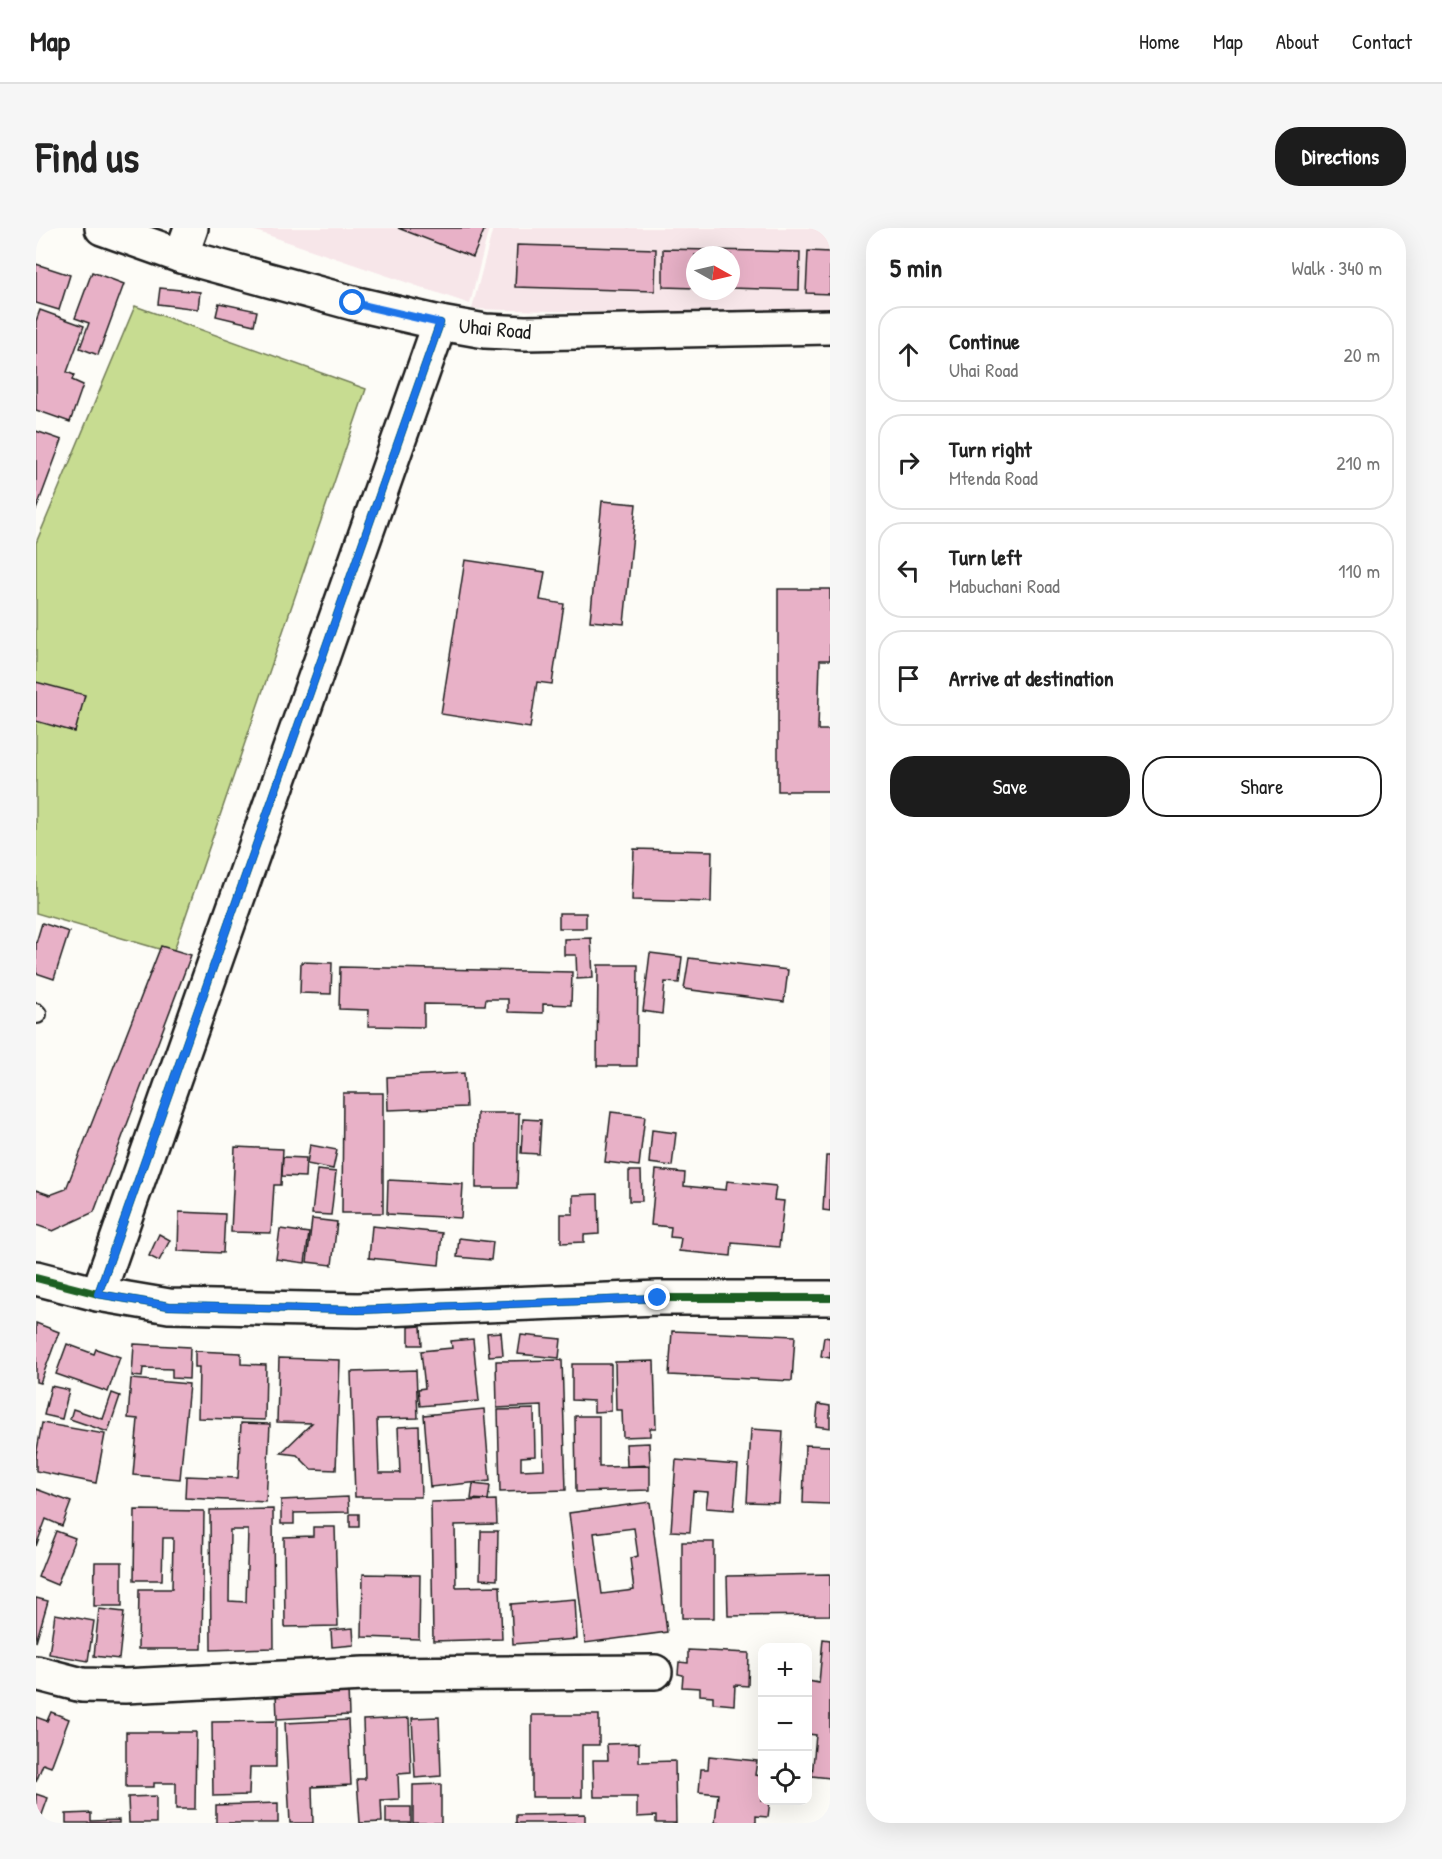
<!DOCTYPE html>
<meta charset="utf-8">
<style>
body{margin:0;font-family:"Patrick Hand",sans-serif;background:#f6f6f6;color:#222}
.controls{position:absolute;right:18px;bottom:18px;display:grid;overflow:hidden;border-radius:12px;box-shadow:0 6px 24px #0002}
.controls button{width:54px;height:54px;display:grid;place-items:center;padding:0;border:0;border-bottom:2px solid #e0e0e0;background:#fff;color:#222;font:30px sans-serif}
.compass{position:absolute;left:650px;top:18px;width:54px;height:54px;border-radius:50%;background:#fff;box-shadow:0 6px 24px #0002;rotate:98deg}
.stop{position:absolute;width:18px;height:18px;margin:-14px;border:4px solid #1a73e8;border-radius:50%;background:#fff}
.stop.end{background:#1a73e8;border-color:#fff;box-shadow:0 2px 6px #0008}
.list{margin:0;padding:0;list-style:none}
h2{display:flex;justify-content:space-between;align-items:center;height:78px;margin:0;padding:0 24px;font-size:26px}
h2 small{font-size:20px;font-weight:400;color:#767676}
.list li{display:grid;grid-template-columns:39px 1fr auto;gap:18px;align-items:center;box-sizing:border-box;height:96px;margin:0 12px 12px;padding:0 12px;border:2px solid #e0e0e0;border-radius:24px}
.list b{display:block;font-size:22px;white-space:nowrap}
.list p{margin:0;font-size:20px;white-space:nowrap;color:#767676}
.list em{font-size:20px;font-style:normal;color:#767676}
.actions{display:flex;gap:12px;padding:18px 24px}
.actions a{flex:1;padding:14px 0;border:2px solid #1c1c1c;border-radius:24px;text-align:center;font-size:21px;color:#1c1c1c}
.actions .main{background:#1c1c1c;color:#fff}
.icon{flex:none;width:33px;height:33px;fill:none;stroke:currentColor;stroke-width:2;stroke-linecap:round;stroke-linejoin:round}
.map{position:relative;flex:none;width:794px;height:1595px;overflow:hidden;border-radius:24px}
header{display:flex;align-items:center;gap:36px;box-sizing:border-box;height:84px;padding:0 30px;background:#fff;border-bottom:2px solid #e0e0e0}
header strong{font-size:28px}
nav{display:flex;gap:33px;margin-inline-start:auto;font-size:21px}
.intro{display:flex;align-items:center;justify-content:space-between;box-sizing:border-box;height:144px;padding:0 36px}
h1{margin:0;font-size:42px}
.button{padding:15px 27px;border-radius:24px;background:#1c1c1c;color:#fff;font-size:21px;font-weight:700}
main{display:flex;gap:36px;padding:0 36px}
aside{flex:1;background:#fff;border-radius:24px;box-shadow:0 6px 24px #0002}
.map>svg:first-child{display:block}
.built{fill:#f7e6e9;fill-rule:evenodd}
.green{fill:#c7dc91;stroke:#727c56;stroke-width:1.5}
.building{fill:#e8b1c7;stroke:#1c1c1c;stroke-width:1.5;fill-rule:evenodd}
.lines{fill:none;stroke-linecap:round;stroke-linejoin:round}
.service-casing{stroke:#1c1c1c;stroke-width:22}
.minor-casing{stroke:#1c1c1c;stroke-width:38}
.service{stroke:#fdfcf7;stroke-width:18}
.minor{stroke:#fdfcf7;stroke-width:33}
.cycleway-casing{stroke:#fdfcf7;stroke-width:11}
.cycleway{stroke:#1b5e20;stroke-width:8}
.route{stroke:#1a73e8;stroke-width:8}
.labels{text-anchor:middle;stroke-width:6;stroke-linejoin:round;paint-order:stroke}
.street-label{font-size:21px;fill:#1c1c1c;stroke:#fdfcf7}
</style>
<header>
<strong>Map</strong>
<nav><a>Home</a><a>Map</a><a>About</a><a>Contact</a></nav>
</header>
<div class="intro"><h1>Find us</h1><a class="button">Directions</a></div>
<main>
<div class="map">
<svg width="794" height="1595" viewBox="0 0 794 1595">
<rect width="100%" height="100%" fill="#fdfcf7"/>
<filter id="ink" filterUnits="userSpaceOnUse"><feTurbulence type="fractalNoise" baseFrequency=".0167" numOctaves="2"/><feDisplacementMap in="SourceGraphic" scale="12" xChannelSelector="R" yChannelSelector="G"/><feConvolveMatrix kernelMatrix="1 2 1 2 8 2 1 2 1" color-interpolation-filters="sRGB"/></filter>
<g filter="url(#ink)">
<g class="built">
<path d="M211 0H453L434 76Z"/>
<path d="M457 0H794V90L436 81ZM659 27H695V63H659Z"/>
</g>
<path class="green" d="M99 78 330 161 137 725 0 685V315Z"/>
<g class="building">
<path d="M362 0H449L437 29Z"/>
<path d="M481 17 620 21 619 63 479 59Z"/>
<path d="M627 21 764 24 763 62 695 60V27H659V60L627 59Z"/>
<path d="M772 23 794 24V66L770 65Z"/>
<path d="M0 36 34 47 23 82 0 75Z"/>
<path d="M56 44 88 56 62 127 44 120 53 95 39 90Z"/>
<path d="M124 60 164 64 162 81 122 76Z"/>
<path d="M183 75 221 83 218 97 180 88Z"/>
<path d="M4 82 48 98 31 144 38 147 36 152 47 157 34 194 0 182V93Z"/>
<path d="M0 203 26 212 0 282Z"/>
<path d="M566 273 600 276 588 396 554 393Z"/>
<path d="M429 332 509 344 504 372 528 376 516 456 501 454 494 500 405 486Z"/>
<path d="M742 361H794V432H784L782 502H794V563H742Z"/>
<path d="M0 454 49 467 39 504 0 493Z"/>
<path d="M598 621 676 623 675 674 596 672Z"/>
<rect x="523" y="685" width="27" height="15"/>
<path d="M6 695 33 704 18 751 0 745V715Z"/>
<path d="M555 710 557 750 541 751 540 727H528V711Z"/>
<path d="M125 718 155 727 58 984 17 1003 0 997V962L14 967 30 961Z"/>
<path d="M614 725 646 729 643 755 629 754 626 786 607 783Z"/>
<path d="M653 730 752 742 748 774 648 761Z"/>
<path d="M265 734 296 735 295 766 264 765Z"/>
<path d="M562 737H602L601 838H561Z"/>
<path d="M304 739 536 744 535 777 507 776V785L472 784V771H450L449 777 388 776V799L332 798 333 782 303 781Z"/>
<path d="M428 845 430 879 352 882 351 849Z"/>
<path d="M307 865H347V985H306Z"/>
<path d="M575 884 609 888 603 938 569 934Z"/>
<path d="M441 885H483L481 960H440Z"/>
<path d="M487 891 505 892 503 926 485 925Z"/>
<path d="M616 902 640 905 636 938 613 935Z"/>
<path d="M274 917 301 922 297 941 271 936Z"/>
<path d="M199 919 247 921 245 957H238L235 1005 195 1004Z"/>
<path d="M790 928H794V983L787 982Z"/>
<path d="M247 929 270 930 269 949 246 948Z"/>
<path d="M281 942 300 944 295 987 276 986Z"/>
<path d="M620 942 649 945 648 958 690 962 691 953 740 958 738 972 748 973 743 1019 696 1015 695 1028 643 1023 645 1010 634 1009 635 999 615 997Z"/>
<path d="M593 943H605L606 973H593Z"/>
<path d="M352 952 427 956 425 990 351 986Z"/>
<path d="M562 966 563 1006 548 1007V1014L525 1015V986H537V967Z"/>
<path d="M143 984 189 986 187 1025 142 1023Z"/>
<path d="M276 991 301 994 296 1037 271 1034Z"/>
<path d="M336 998 406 1005 403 1037 333 1030Z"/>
<path d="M244 1001 273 1005 269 1035 240 1031Z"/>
<path d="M123 1006 134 1012 123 1033 113 1028Z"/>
<path d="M423 1010 457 1014 455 1032 421 1029Z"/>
<path d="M0 1095 23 1104 4 1155 0 1154Z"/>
<path d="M385 1098 386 1117H373V1099Z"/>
<path d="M636 1103 759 1108 756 1153 633 1147Z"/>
<path d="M465 1104 467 1127 453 1128 451 1105Z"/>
<path d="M485 1107 525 1111 523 1130 482 1126Z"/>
<path d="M788 1109 794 1110V1130L785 1128Z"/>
<path d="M437 1111 443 1173 384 1178 382 1161 389 1160 385 1123 416 1120 415 1113Z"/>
<path d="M31 1116 58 1126 60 1121 84 1129 72 1164 20 1146Z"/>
<path d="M98 1116 154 1119 153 1151 136 1150V1141L107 1140 106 1149 96 1148Z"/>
<path d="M159 1123 205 1125V1136L230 1137 229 1192 162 1190 163 1139H159Z"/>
<path d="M243 1130 304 1132 300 1242 275 1241 261 1227 245 1225 276 1195 241 1194Z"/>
<path d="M526 1132 530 1262 464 1264 462 1182 498 1181 499 1228 485 1229V1242L508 1241 506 1178 461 1180 460 1133Z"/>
<path d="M618 1133 620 1200H614V1208L587 1209 586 1182H580L579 1134Z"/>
<path d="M536 1136H575V1183L558 1184V1173L536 1172Z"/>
<path d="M380 1142 382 1190 341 1191 343 1245H364L362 1199 383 1198 385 1269H319L315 1144Z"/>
<path d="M95 1151 153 1156 144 1251 97 1247 102 1191 92 1190Z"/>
<path d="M15 1158 33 1162 26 1191 8 1187Z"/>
<path d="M76 1165 84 1168 72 1204 34 1191 37 1181 67 1191Z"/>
<path d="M782 1176 794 1178V1200L780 1198Z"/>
<path d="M448 1181 454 1253 394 1259 388 1187Z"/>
<path d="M539 1188H563V1239L614 1238V1262L540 1264Z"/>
<path d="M6 1195 69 1206 60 1255 0 1243V1227Z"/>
<path d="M205 1195 234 1196 230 1274 149 1270 150 1248 202 1250Z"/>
<path d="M715 1201 747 1203 743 1275 711 1274Z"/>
<path d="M613 1215 614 1237 591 1238 590 1216Z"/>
<path d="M769 1217 794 1218V1276L767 1275Z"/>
<path d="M640 1232 702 1237 698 1282 670 1280 672 1264 657 1263 654 1304 635 1303Z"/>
<path d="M437 1256 454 1258 452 1272 435 1271Z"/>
<path d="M0 1261 35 1274 26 1298 10 1291 0 1318Z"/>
<path d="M312 1269 313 1284 258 1285V1296H245V1272Z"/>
<path d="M460 1272 461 1296 419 1297 420 1359 464 1358 466 1411 397 1413 395 1274Z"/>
<path d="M614 1274 631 1404 549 1415 533 1285ZM598 1300 602 1328 594 1330 598 1362 566 1366 558 1305Z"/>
<path d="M237 1281 238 1420 175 1422 174 1282ZM194 1302H212L210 1374 193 1373Z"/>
<path d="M99 1282 168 1283 166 1421H102L103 1361H136L137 1310H127L126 1352H98Z"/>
<rect x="314" y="1286" width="9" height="13"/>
<path d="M277 1299H299L302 1398 249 1399 248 1309 277 1308Z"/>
<path d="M20 1303 39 1310 21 1357 2 1349Z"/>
<path d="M445 1303H462L461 1352 444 1351Z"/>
<rect x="646" y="1314" width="32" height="76"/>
<path d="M59 1334H86V1378H58Z"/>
<path d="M327 1346 384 1347 383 1411 326 1409Z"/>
<path d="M794 1346V1387L692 1388 691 1348Z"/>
<path d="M0 1370 12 1373 0 1414Z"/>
<path d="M539 1371 541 1411 477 1416 475 1376Z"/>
<path d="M63 1381 88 1384 83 1431 58 1428Z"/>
<path d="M19 1386 58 1393 52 1433 13 1426Z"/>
<path d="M317 1400 318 1417 296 1419 295 1402Z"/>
<path d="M787 1411 794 1412V1550L776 1548 780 1507 772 1506V1453L783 1455Z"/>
<path d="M652 1422 713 1425 712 1458 699 1457 698 1477 677 1475V1468L664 1467V1460L646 1459 647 1447 642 1446 643 1434 652 1435Z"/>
<path d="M312 1461 313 1487 241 1491 240 1465Z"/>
<path d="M15 1484 33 1491 15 1539 7 1536 0 1554V1489L11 1493Z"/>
<path d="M496 1487H563V1517H546V1569H496Z"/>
<path d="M403 1489 405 1548 379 1550 376 1490Z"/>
<path d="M373 1490 375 1545 362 1546 363 1571 345 1572 346 1594 324 1595 321 1551H329L327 1492Z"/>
<path d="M312 1492 315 1557 276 1559 277 1595H254L249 1495Z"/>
<path d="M240 1493V1539H214L213 1567 177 1568 176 1494Z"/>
<path d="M90 1504H160L159 1581H140V1555H118V1559H90Z"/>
<path d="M603 1515V1534L639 1533 640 1595H620V1588L601 1589V1569H558L557 1532H572L571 1516Z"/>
<path d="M673 1528 721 1533 719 1547 726 1548V1572H734L732 1589 720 1588V1595H679L682 1566 663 1564 665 1541H672Z"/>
<path d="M405 1556V1595H377V1557Z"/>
<path d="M0 1566 12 1570 3 1595H0Z"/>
<path d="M120 1568V1595H93L92 1569Z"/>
<path d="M242 1575V1595H180V1577Z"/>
<rect x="350" y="1579" width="25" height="16"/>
<path d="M55 1585V1593L83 1592V1595H30V1586Z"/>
<path d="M549 1586V1595H480V1587Z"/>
</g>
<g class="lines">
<defs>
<path id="service" d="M0 785 1 786"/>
<g id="minor">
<path d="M66 0 145 28 317 75 404 95 449 103 489 105 794 99"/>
<path d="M145 28 155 0"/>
<path d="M0 1050 62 1066 133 1078 322 1082 622 1070H794"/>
<path d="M62 1066 404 95"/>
<path d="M0 1445 46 1457 89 1458 328 1446 619 1444"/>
</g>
</defs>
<use href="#service" class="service-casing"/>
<use href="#minor" class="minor-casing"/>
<use href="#service" class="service"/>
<use href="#minor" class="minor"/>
<defs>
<g id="cycleway">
<path d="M0 1050 62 1066 133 1078 322 1082 622 1070H794"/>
<path d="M62 1066 404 95"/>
</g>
</defs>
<use href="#cycleway" class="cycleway-casing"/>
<use href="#cycleway" class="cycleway"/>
</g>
</g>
<g class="lines" filter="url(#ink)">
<path class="route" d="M317 75 404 95 62 1066 133 1078 322 1082 622 1070"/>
</g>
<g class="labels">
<g class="street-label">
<text transform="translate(459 101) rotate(5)" y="7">Uhai Road</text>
</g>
</g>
</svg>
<div class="controls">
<button>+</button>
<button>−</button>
<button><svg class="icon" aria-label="locate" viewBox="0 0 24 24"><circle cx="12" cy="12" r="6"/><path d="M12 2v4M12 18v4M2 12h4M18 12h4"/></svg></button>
</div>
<svg class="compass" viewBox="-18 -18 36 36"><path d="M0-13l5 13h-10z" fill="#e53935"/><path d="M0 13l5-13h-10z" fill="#767676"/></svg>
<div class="stop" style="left:317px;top:75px"></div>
<div class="stop end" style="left:622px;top:1070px"></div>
</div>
<aside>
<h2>5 min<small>Walk · 340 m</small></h2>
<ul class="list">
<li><svg class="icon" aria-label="ahead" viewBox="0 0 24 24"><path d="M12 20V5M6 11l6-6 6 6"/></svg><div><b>Continue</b><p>Uhai Road</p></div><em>20 m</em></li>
<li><svg class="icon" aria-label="right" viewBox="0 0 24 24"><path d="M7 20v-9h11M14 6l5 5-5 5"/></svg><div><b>Turn right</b><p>Mtenda Road</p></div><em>210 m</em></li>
<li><svg class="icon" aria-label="left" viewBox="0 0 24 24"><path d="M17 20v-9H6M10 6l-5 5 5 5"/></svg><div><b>Turn left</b><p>Mabuchani Road</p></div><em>110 m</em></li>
<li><svg class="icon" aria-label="arrive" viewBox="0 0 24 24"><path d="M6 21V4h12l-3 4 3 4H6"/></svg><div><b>Arrive at destination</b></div></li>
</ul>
<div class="actions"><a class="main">Save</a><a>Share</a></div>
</aside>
</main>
